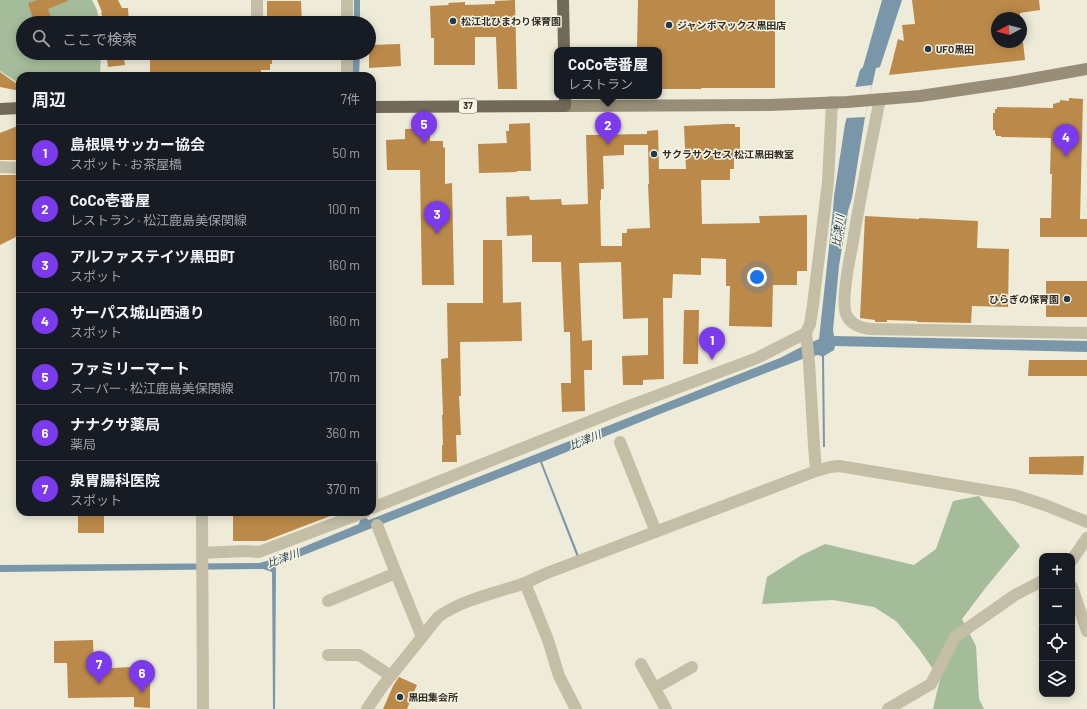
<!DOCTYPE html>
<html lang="ja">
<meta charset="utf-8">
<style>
body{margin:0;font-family:Barlow,"Noto Sans JP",sans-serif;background:#20242c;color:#f1f3f6}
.controls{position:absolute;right:12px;bottom:12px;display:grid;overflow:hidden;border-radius:8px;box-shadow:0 2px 10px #0003}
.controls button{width:36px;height:36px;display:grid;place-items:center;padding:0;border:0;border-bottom:1px solid #363941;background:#171b24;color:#f1f3f6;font:20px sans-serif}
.compass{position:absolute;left:991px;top:12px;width:36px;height:36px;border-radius:50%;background:#171b24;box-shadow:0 2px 10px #0003;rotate:263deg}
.you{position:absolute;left:757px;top:277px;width:14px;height:14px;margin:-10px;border:3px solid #fff;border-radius:50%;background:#1a73e8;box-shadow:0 0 0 6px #1a73e833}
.badge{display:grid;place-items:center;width:26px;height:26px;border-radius:50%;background:#7c3aed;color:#fff;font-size:13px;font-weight:700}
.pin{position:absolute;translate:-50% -33px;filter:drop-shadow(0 1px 2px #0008)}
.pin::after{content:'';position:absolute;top:21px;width:14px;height:12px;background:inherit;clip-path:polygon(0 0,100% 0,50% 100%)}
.popup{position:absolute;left:554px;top:47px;width:108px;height:52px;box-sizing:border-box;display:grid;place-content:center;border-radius:8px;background:#171b24;filter:drop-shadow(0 1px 3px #0005);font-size:13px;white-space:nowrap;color:#9ea1a6}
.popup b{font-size:15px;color:#f1f3f6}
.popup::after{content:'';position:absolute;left:50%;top:100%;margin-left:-8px;border:8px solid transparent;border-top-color:#171b24}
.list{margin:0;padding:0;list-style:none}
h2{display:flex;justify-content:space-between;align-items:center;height:52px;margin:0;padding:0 16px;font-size:17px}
h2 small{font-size:13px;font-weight:400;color:#9ea1a6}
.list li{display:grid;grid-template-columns:26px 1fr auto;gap:12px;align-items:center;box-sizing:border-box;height:56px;padding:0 16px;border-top:1px solid #363941}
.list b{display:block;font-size:15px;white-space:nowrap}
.list p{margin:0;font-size:13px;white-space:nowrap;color:#9ea1a6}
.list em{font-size:13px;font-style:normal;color:#9ea1a6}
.icon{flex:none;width:22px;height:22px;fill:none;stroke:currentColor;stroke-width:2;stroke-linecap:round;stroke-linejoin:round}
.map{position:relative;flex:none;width:1087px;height:709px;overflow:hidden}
.search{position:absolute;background:#171b24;box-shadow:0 2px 10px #0003;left:16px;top:16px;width:360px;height:44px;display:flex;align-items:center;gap:10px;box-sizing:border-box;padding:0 14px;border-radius:22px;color:#9ea1a6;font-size:15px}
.panel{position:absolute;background:#171b24;box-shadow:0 2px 10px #0003;left:16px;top:72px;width:360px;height:444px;border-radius:12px}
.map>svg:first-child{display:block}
.green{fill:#a5bc9a}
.water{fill:#7a97a9}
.pier{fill:#eeebd8}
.building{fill:#bb8a4a;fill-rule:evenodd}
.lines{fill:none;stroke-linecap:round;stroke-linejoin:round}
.street{stroke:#c5bea6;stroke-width:12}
.secondary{stroke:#988e77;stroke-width:12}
.primary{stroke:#726a58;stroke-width:12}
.poi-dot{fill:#1f3c4f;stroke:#f7f4e4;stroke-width:1.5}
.labels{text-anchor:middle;stroke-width:3;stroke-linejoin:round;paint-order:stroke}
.shield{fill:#f7f4e4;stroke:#6d695f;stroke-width:1}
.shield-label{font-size:9px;font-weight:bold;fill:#322d26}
.poi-label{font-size:10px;font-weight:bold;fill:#322d26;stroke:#f7f4e4;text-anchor:start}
.water-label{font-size:11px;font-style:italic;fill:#1f3c4f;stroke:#f7f4e4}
</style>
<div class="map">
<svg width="1087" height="709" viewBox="0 0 1087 709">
<rect width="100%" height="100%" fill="#eeebd8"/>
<g class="green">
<path d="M0 0H92L97 10 99 23H23V53H101L100 76H20V84L0 71Z"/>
<path d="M979 496 1020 546 987 586 962 619 976 646 979 699 984 709H933L940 679 919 649 896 621 874 607 833 600 762 604 767 577 800 556 825 544 914 565 936 549 953 501Z"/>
</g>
<g class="water">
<rect x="354" y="0" width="6" height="23"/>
<path d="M882 0H902L880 67 876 68 865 117 852 198 848 211 839 266 833 330 834 336 1087 341V352L835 346 834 350 824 356 825 447H823L822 357 821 356 818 355 805 358 660 414 542 462 579 556 577 557 540 462 481 485 276 566 275 709H273L272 572 263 569 0 572V565L259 563 274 559 359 524 360 520 357 512 369 520 780 358 805 345 819 339 833 210 834 196 845 124 860 70 863 67Z"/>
<path d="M353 53H360L359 76H353Z"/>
</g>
<path class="pier" d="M872 85 865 117 846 118 855 87Z"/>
<g class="building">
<path d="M37 0H68V1L48 9 52 20 42 23 39 17 33 19 28 3Z"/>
<path d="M97 0H118L122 8H128L129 23H105L101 13 102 12Z"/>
<path d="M515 0 517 89H498L496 37H475V65H434V38H431L430 6 449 5 448 3 465 2V5L495 4V1Z"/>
<path d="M638 0H775V88H701V89H659V50H637Z"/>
<path d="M912 0H1039L1040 10 1020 13V18H997V42H1023L1025 60 889 75 898 39 904 41 902 25 915 24Z"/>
<path d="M267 1H301L302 23H267Z"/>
<path d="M400 44 401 66 369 68V45Z"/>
<path d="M106 53H123L125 65 108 67Z"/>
<path d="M150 53H186V57L213 56V54L272 53V64H270V70H261V76H161V74L150 73Z"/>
<path d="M0 72 20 86V91L0 87Z"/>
<path d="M1069 98 1083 99 1080 219H1087V237H1040V218H1051L1052 174H1050L1051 138 1001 137V136H996V134H995V130H993V113H995V109H997V107L1053 108V104L1060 102V100L1069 101Z"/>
<path d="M530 123 531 171H517V172L479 173 478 144 507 143 506 131H509V124Z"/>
<path d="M724 124H735V127H740V150H735V154H734V169H730V180H701L702 224 760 223 759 216 807 215V271H797V285H773L772 327 729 326 730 286H726V259L701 258V275L673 274 672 298H663L664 379 643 380V385H623L622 356 648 355V318L623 319 621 262 579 263 582 341 592 340V370H584L585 411 562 412 561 383H571L570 332H564L561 262H532V235L507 236 506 197 529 196 530 200 561 199 562 205 588 204 586 135 647 134V131L658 130 659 169H686L684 126ZM624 145H648L649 184H648L650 228 627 229V233H622V246H601L600 200H601V189H604L603 156 624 155Z"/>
<path d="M20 125V160H0V133Z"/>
<path d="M430 128V141H443V148L445 147V184L452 183 454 285H422L420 170H387L386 140 405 139V129Z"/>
<path d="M0 175H20V192L16 194 20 203V235L0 245Z"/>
<path d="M865 216 919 219V218L978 221 977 248 1009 249 1008 307 972 306 971 323 917 322V321L887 320V322H875V320L860 318Z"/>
<path d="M483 240H502L503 303 521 302 522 341 460 342 461 396H459L461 435H456L457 462H442V445H443L442 415H443L441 359 448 358 447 303H483Z"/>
<rect x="1046" y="281" width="41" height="36"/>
<path d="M684 310H699L698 364H683Z"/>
<path d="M1029 360H1087V376H1028Z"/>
<path d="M1084 456 1083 475 1029 474V457Z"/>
<rect x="78" y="512" width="26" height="21"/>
<path d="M233 512H337L338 513 265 541H233Z"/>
<path d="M93 640 94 669 131 667V679L150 677V708L134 707V697L68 698 67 663H54V641Z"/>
<path d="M399 677 417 685 407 709H383L393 686Z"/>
</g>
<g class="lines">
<g class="street">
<path d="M257 0V23"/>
<path d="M347 0V23"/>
<path d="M347 53V76"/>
<path d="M880 99C870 148 860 198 852 247 849 262 841 300 846 314 850 324 861 328 871 329L1087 333"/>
<path d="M0 167 20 168"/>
<path d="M620 442 656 532"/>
<path d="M372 465V508"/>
<path d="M816 471 814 445 809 362 806 333 810 324 813 305 828 182 832 102"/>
<path d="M372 508 621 409 757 358 806 333"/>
<path d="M202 512 203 709"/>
<path d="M377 525 396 573"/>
<path d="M202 553 245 551 259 552 365 512"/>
<path d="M1072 560 1087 538"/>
<path d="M525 583 548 640 559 676 576 709"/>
<path d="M1072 587 1087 631"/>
<path d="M328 601 396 573 422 637"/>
<path d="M328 655H359L391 676"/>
<path d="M641 664 666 709"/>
<path d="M655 688 692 667"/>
<path d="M367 709 382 687 438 617C463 599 496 593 525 583 532 580 540 576 547 573L816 471 830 467 839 466 1014 495 1045 505 1087 522"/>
<path d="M888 709 931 684 955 637 1015 595 1042 581"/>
</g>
<path class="secondary" d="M565 106 769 105 847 102 920 96 1008 83 1087 69"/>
<g class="primary">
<path d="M563 0 564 50"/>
<path d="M372 107 565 106V96"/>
<path d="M0 109 20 108"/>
</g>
</g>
<g class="poi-dot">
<circle cx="453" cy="21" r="4"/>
<circle cx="669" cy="25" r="4"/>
<circle cx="928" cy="49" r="4"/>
<circle cx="654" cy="154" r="4"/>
<circle cx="1067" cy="299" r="4"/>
<circle cx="400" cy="697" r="4"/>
</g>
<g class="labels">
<rect class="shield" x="459" y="99" width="18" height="14" rx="3"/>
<g class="shield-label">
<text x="468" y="109">37</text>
</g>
<g class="poi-label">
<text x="461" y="25">松江北ひまわり保育園</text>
<text x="677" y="29">ジャンボマックス黒田店</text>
<text x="936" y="53">UFO黒田</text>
<text x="662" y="158">サクラサクセス 松江黒田教室</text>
<text x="1059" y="303" text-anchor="end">ひらぎの保育園</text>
<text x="408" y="701">黒田集会所</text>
</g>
<g class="water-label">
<text transform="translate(838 231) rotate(-83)" y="4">比津川</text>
<text transform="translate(585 440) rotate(-22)" y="4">比津川</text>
<text transform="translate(283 558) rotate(-20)" y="4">比津川</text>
</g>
</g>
</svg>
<div class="controls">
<button>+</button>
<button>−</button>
<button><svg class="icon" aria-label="locate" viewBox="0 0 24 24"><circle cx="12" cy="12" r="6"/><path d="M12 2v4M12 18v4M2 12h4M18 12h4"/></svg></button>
<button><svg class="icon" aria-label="layers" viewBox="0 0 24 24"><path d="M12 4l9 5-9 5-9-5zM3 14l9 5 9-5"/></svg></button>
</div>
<svg class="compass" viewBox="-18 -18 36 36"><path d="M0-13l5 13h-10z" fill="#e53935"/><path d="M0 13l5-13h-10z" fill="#9ea1a6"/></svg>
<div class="you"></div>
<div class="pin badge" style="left:712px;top:360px">1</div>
<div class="pin badge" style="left:608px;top:145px">2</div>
<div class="popup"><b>CoCo壱番屋</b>レストラン</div>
<div class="pin badge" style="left:437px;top:234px">3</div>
<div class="pin badge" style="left:1066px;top:157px">4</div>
<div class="pin badge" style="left:424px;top:144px">5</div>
<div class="pin badge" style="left:142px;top:693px">6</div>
<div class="pin badge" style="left:99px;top:684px">7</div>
<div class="search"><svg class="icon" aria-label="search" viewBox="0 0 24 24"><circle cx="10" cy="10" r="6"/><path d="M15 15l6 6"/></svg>ここで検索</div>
<section class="panel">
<h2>周辺<small>7件</small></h2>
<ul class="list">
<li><span class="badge">1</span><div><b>島根県サッカー協会</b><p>スポット · お茶屋橋</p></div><em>50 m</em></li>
<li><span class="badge">2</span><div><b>CoCo壱番屋</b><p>レストラン · 松江鹿島美保関線</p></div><em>100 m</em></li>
<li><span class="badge">3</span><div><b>アルファステイツ黒田町</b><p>スポット</p></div><em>160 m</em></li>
<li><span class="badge">4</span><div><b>サーパス城山西通り</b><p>スポット</p></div><em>160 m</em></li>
<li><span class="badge">5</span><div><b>ファミリーマート</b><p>スーパー · 松江鹿島美保関線</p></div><em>170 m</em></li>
<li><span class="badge">6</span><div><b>ナナクサ薬局</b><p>薬局</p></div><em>360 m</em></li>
<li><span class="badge">7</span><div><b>泉胃腸科医院</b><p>スポット</p></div><em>370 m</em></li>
</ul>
</section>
</div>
